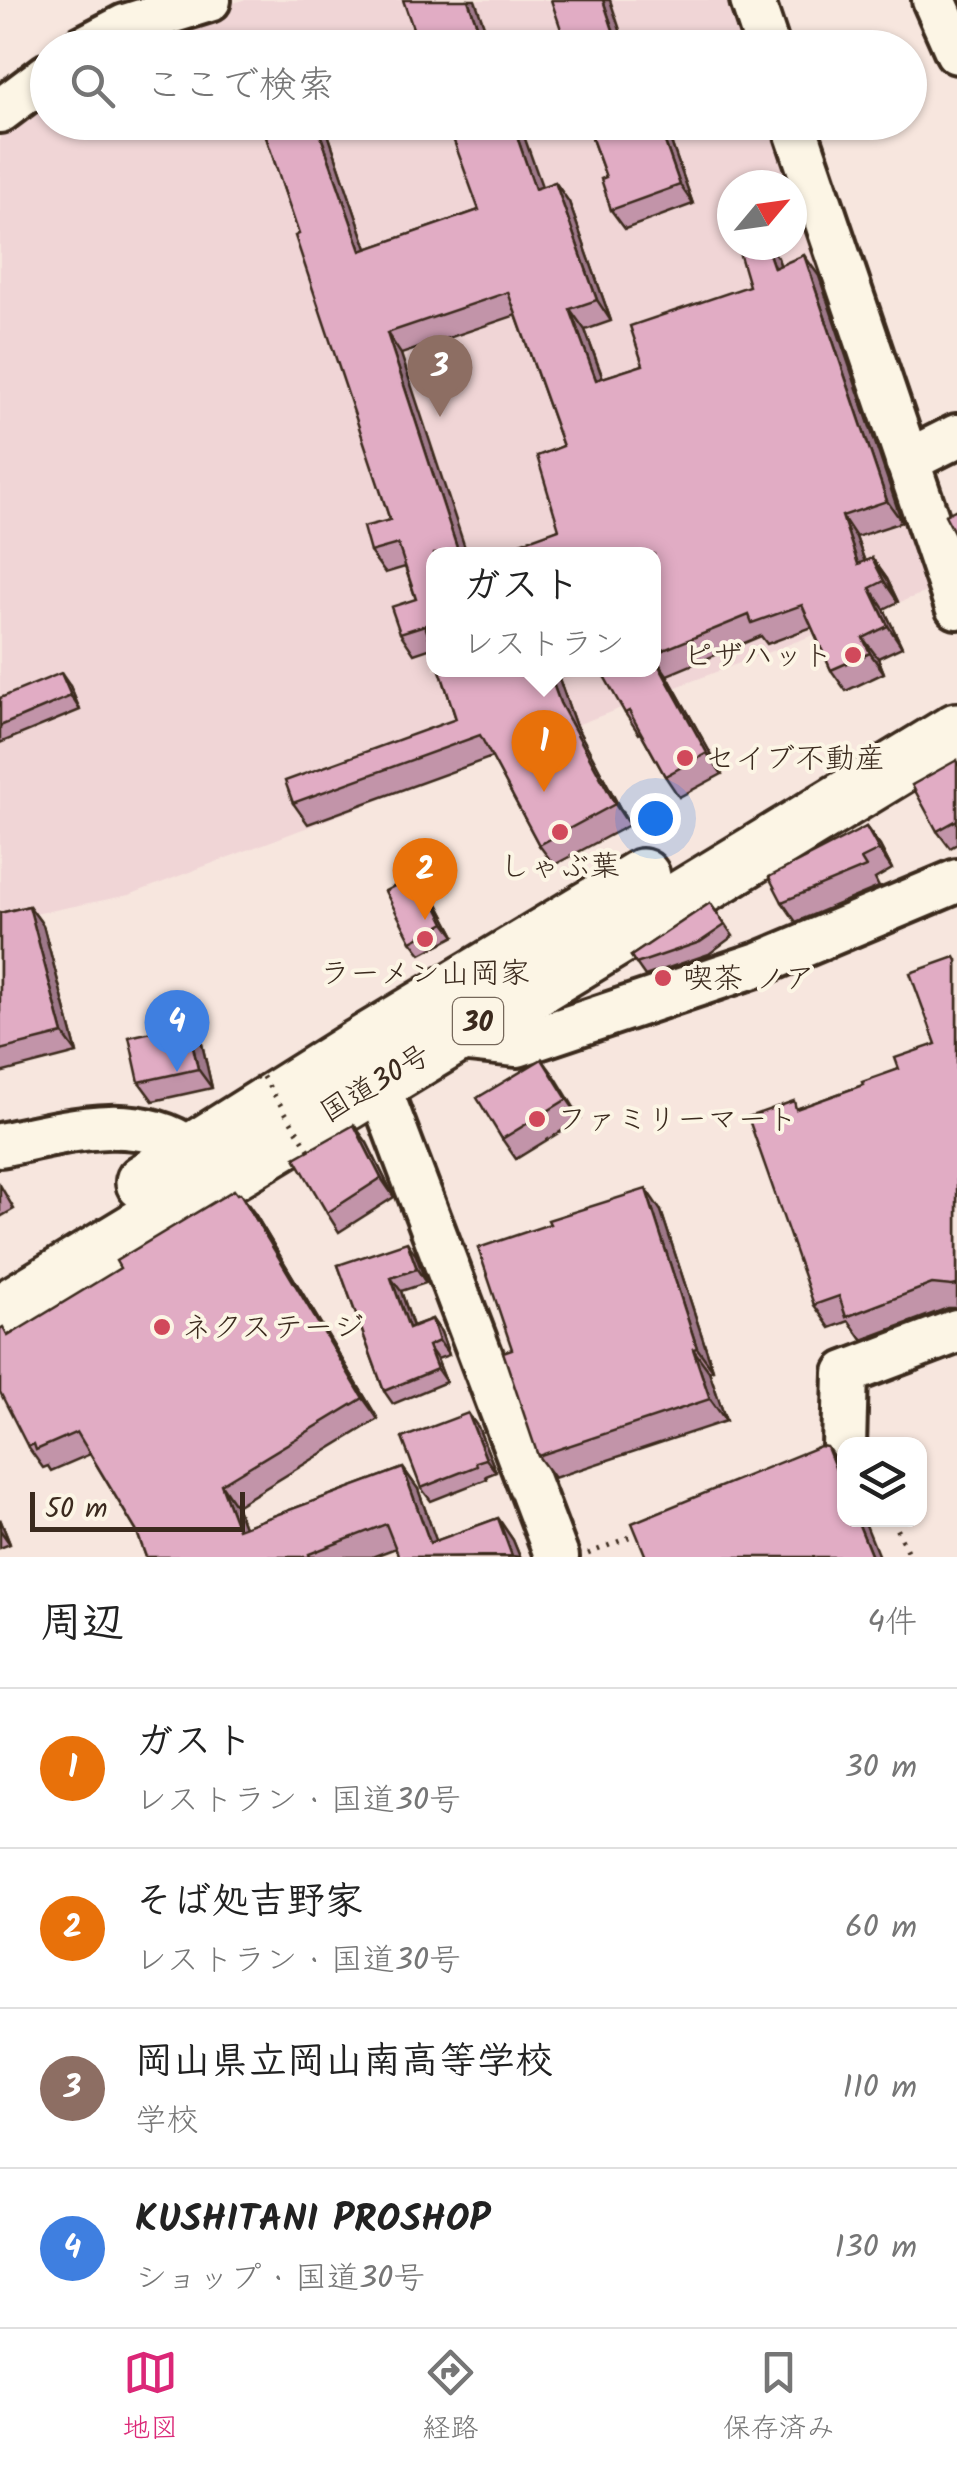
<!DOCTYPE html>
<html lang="ja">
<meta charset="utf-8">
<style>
body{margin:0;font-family:Kalam,"Klee One",sans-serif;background:#f6f6f6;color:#222}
.controls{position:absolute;right:30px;bottom:30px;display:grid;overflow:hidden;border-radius:20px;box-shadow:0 2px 8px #0004}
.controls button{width:90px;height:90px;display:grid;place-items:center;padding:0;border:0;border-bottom:2px solid #e0e0e0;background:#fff;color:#222;font:50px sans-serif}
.compass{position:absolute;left:717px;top:170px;width:90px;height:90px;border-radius:50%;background:#fff;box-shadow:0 2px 8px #0004;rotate:61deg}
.scale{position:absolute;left:30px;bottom:25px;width:215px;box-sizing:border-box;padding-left:10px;border:5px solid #3b2a1e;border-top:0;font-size:28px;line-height:35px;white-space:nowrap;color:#3b2a1e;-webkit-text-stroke:8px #fcf5e5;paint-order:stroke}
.you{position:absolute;left:655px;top:818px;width:35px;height:35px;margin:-25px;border:8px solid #fff;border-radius:50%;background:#1a73e8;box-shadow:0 0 0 15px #1a73e833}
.badge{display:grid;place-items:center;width:65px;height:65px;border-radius:50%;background:#db2777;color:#fff;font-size:32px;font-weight:700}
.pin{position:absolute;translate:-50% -82px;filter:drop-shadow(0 2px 5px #0008)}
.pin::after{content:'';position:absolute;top:52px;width:35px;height:30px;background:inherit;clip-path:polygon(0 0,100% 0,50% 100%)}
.popup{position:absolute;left:426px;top:547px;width:235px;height:130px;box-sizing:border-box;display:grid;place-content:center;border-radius:20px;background:#fff;filter:drop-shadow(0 2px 8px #0005);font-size:32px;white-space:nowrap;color:#767676}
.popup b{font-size:38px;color:#222}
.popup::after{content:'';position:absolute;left:50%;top:100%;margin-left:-20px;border:20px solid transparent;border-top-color:#fff}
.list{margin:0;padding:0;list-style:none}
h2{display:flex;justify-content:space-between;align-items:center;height:130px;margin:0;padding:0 40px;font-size:42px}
h2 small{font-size:32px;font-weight:400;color:#767676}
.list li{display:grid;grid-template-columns:65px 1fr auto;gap:30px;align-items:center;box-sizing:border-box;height:160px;padding:0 40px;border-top:2px solid #e0e0e0}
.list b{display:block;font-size:38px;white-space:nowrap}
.list p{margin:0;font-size:32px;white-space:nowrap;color:#767676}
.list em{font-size:32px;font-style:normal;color:#767676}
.icon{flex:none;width:55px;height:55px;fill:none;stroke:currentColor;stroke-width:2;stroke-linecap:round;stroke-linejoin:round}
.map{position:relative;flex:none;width:957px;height:1557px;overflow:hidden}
.search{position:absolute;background:#fff;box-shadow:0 2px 8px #0004;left:30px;right:30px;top:30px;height:110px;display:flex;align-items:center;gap:25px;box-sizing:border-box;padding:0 35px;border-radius:55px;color:#767676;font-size:38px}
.sheet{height:770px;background:#fff}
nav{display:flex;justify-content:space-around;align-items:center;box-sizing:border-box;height:140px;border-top:2px solid #e0e0e0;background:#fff;font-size:28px;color:#767676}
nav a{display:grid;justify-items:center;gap:5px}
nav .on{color:#db2777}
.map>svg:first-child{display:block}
.built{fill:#f0d5d6;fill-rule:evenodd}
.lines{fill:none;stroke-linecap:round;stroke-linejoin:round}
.minor-casing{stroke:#3b2a1e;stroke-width:50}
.highway-casing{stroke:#3b2a1e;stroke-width:62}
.path{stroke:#3b2a1e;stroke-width:5;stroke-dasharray:2.5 8;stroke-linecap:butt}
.minor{stroke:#fcf5e5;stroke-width:42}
.highway{stroke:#fcf5e5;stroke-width:55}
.path-bridge{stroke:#3b2a1e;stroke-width:5;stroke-dasharray:2.5 8;stroke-linecap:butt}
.wall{fill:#c294a9;stroke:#3b2a1e;stroke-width:2.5}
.shaded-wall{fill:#9e7889;stroke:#3b2a1e;stroke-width:2.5}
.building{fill:#e1acc4;stroke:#3b2a1e;stroke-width:2.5}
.poi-dot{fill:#d1495b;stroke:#fcf5e5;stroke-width:4}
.labels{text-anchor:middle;stroke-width:8;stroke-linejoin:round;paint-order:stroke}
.shield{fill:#fcf5e5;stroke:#75675a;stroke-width:2.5}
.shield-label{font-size:28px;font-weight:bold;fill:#3b2a1e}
.poi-label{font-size:30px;fill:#3b2a1e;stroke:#fcf5e5;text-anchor:start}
.street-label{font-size:30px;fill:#3b2a1e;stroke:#fcf5e5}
</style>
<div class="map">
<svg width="957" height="1557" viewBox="0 0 957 1557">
<rect width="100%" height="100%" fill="#f7e6de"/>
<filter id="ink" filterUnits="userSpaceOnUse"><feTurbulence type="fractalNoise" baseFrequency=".01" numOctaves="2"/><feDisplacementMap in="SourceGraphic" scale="20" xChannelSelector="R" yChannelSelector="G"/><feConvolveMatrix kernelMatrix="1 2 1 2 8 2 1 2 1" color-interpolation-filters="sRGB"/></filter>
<g filter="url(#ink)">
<g class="built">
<path d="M243 0H738L754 48H108L125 35Z"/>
<path d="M47 90 48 122 780 123 937 588 129 895 0 921V124ZM732 185H792V245H732ZM434 554H654V670H434Z"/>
</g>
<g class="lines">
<defs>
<g id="minor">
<path d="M752 0 768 48"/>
<path d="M934 0 957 52"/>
<path d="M83 48 125 26 209 0"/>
<path d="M0 111 48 75"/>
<path d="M793 122 957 607"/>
<path d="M907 461 957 436"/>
<path d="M449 1038 517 1045 759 964 957 881"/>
<path d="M359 1059 387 1108 557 1557"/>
<path d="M0 1145C60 1133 135 1109 190 1149 198 1154 202 1166 208 1174"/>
<path d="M844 1447 846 1373 957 1331"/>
</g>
<g id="highway">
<path d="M144 1182 354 1050 642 877"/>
<path d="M0 1313 957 731"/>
</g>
</defs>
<use href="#minor" class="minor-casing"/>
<use href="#highway" class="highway-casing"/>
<g class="path">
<path d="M892 1520 910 1557"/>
<path d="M588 1554 639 1533"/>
</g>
<use href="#minor" class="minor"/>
<use href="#highway" class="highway"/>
<path class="path-bridge" d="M255 1078 261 1074 311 1153"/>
</g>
<g class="wall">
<path d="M261 122H324L367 249 479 210 555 182 569 202 611 321 585 330 603 378 643 365 749 286 778 258 780 265 819 276 902 522 856 537 865 562 872 558 887 579 898 602 884 609 902 647 878 658 884 673 846 691 831 670 812 627 767 644 761 636 667 675 722 774 679 797 665 776 641 733 639 734 625 713 654 670V554H505L559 529 563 446 516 315 401 354 432 648 414 654 400 633 416 599 405 567 385 573 370 552 390 520 299 234Z"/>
<path d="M586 122H664L693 204 625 229 611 210 606 177Z"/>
<path d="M440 670H556L575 724 629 825 554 865 539 845 492 757 308 824 293 803 456 719Z"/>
<path d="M70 686 80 710 0 743V698Z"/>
<path d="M957 760V844L950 848 937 831Z"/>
<path d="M866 827 880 846 892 869 875 879 879 887 796 922 782 902Z"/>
<path d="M420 873 429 887 455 936 421 954 411 941Z"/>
<path d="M710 903 733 936 709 954 645 976 631 956Z"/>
<path d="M29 906 43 925 77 1053 0 1073V913Z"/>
<path d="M957 959V1308H948L862 1340 849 1321 830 1328 814 1305 799 1108 863 1085 899 1069 936 1044Z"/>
<path d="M202 1044 212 1088 153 1101 139 1082Z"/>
<path d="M542 1059 581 1119 516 1159 502 1139Z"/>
<path d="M354 1125 367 1143 394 1197 339 1232 327 1213Z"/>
<path d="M0 1185 14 1209 0 1217Z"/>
<path d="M661 1211 713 1370 709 1371 726 1421 554 1478 538 1456 512 1349Z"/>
<path d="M255 1214 378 1419 236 1506 244 1527 403 1468 418 1489 436 1541 498 1518 513 1540 520 1557H399L396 1548 372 1557H146L137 1532 90 1454 51 1471 48 1466 43 1468 28 1447 8 1335Z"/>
<path d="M416 1255 426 1283 401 1291 413 1326 432 1319 441 1332 449 1355 437 1359 446 1382 393 1404 384 1391 338 1265Z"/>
<path d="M478 1427 496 1472 486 1476 487 1479 431 1501 421 1488Z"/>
<path d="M0 1519 10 1544 0 1548Z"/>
</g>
<g class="shaded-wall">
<path d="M468 0H475L492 48H485Z"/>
<path d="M603 0H610L626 48H619Z"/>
<path d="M316 122H324L375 272 361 251Z"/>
<path d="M512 122H519L550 209 535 189Z"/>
<path d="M658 122H664L693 204 680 185Z"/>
<path d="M555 182 569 202 611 321 597 300Z"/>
<path d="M766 245H769L778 258 788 289 774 268Z"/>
<path d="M804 255 819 276 902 522 887 501Z"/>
<path d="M570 309 585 330 611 401 596 380Z"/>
<path d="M387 333 401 354 467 554H459Z"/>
<path d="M842 516 856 537 873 585 858 564Z"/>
<path d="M872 558 887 579 898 602 884 581Z"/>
<path d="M870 588 884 609 902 647 888 626Z"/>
<path d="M863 638 878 658 884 673 870 653Z"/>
<path d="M654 656 667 675 722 774 707 753Z"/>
<path d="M548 670H556L575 724 629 825 615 804 560 703Z"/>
<path d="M61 673 70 686 80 710 71 696Z"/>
<path d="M866 827 880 846 892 869 879 850Z"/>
<path d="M420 873 429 887 455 936 445 923Z"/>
<path d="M29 906 43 925 77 1053 63 1034Z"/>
<path d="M188 1024 202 1044 212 1088 198 1069Z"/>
<path d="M542 1059 556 1078 581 1119 567 1099Z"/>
<path d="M354 1125 367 1143 394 1197 381 1178Z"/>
<path d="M646 1189 661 1211 713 1370 697 1348Z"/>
<path d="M240 1193 255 1214 378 1419 363 1398Z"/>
<path d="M407 1242 416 1255 426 1283 417 1269Z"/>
<path d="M391 1278 401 1291 418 1342 409 1328Z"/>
<path d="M432 1319 441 1332 449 1355 439 1341Z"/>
<path d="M428 1346 437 1359 446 1382 437 1369Z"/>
<path d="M693 1349 709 1371 726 1421 710 1399Z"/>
<path d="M468 1413 478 1427 496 1472 486 1459Z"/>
<path d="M827 1447 844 1472V1490Z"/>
<path d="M403 1468 418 1489 442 1557 430 1543Z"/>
<path d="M221 1484 236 1506 253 1550 238 1529Z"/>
<path d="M498 1518 513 1540 520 1557 512 1556Z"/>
<path d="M0 1519 10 1544 0 1530Z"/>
<path d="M857 1520H864L879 1557H872Z"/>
</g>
<g class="building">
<path d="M403 0H468L485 48H420Z"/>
<path d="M551 0H603L619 48H559L557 41 564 38Z"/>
<path d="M261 122H316L361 251 479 210 447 122H512L535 189 555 182 597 300 570 309 596 380 643 365 630 326 749 286 737 245H766L774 268 804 255 887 501 842 516 858 564 872 558 884 581 870 588 888 626 863 638 870 653 831 670 802 605 752 623 749 615 654 654V554H572L570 550 559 554H505L503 549 559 529 537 456 563 446 508 292 387 333 459 554H434V653L425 625 400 633 391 607 416 599 398 544 370 552 363 527 390 520 295 236 299 234Z"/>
<path d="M586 122H658L680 185 611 210 601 179 606 177Z"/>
<path d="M957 509V538L945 515Z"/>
<path d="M654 657 707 753 665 776 629 711 625 713 604 676 615 671V670H654Z"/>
<path d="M440 670H548L560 703 615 804 539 845 480 735 293 803 285 781 456 719Z"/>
<path d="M61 673 71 696 0 726V698Z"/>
<path d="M957 760V820L937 831 912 785Z"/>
<path d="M866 827 879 850 861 859 866 867 782 902 769 877Z"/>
<path d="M420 873 445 923 411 941 385 891Z"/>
<path d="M710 903 725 925 700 942 636 964 631 956Z"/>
<path d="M29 906 63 1034 0 1050V913Z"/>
<path d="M955 957 957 961V1285L952 1286 932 1284 846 1317 839 1296 814 1305 748 1117 794 1101 796 1109 863 1085 862 1082 899 1069 895 1058 936 1044 910 973Z"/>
<path d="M188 1024 198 1069 139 1082 129 1037Z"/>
<path d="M542 1059 567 1099 502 1139 477 1098Z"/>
<path d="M354 1125 381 1178 327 1213 295 1158Z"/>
<path d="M646 1189 697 1348 693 1349 710 1399 538 1456 503 1352 512 1349 478 1248 550 1224 548 1220Z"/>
<path d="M234 1190 237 1194 240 1193 363 1398 221 1484 238 1529 403 1468 430 1543 498 1518 512 1556 399 1557 386 1524 309 1554 310 1557H146L137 1532 77 1432 36 1450 34 1444 28 1447 0 1392V1329L3 1327 8 1336 120 1268 116 1261Z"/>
<path d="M407 1242 417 1269 391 1278 409 1328 432 1319 439 1341 428 1346 437 1369 384 1391 338 1265Z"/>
<path d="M468 1413 486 1459 476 1462 477 1466 421 1488 402 1438Z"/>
<path d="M820 1446 827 1447 844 1490V1520H857L872 1557H646L632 1523Z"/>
</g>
</g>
<g class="poi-dot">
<circle cx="853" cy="655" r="10"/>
<circle cx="685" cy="758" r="10"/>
<circle cx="560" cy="832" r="10"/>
<circle cx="425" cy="939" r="10"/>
<circle cx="663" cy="978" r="10"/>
<circle cx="537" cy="1119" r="10"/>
<circle cx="162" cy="1327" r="10"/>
</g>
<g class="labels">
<rect class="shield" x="453" y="998" width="50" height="46" rx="8"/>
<g class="shield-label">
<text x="478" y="1031">30</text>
</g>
<g class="poi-label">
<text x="833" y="665" text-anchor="end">ピザハット</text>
<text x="705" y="768">セイブ不動産</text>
<text x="560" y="876" text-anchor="middle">しゃぶ葉</text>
<text x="425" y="983" text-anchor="middle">ラーメン山岡家</text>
<text x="683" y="988">喫茶 ノア</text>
<text x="557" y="1129">ファミリーマート</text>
<text x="182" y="1337">ネクステージ</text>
</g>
<g class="street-label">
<text transform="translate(375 1083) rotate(-31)" y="10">国道30号</text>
</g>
</g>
</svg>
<div class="controls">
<button><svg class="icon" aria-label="layers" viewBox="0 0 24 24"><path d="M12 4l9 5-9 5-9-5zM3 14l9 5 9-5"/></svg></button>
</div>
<svg class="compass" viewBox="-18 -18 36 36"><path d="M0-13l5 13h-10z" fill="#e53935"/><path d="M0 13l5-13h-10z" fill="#767676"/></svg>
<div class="scale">50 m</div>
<div class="you"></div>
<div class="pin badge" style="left:544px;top:792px;background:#e8710a">1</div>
<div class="popup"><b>ガスト</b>レストラン</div>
<div class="pin badge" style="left:425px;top:920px;background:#e8710a">2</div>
<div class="pin badge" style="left:440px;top:417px;background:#8d6e63">3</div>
<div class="pin badge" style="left:177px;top:1072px;background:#3f7fe0">4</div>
<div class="search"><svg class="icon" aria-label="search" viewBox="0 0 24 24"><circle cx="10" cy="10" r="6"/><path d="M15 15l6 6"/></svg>ここで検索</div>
</div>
<section class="sheet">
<h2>周辺<small>4件</small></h2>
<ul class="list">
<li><span class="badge" style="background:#e8710a">1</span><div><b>ガスト</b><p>レストラン · 国道30号</p></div><em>30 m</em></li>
<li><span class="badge" style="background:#e8710a">2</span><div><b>そば処吉野家</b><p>レストラン · 国道30号</p></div><em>60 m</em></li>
<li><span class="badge" style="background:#8d6e63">3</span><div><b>岡山県立岡山南高等学校</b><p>学校</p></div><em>110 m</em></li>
<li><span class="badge" style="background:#3f7fe0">4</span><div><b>KUSHITANI PROSHOP</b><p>ショップ · 国道30号</p></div><em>130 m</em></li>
</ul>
</section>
<nav>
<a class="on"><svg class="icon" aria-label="map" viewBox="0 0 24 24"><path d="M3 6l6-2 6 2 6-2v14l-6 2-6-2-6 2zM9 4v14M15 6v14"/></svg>地図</a>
<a><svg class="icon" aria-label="directions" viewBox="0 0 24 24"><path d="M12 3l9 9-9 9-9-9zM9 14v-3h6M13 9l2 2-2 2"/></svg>経路</a>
<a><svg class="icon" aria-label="saved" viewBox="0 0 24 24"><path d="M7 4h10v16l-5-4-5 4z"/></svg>保存済み</a>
</nav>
